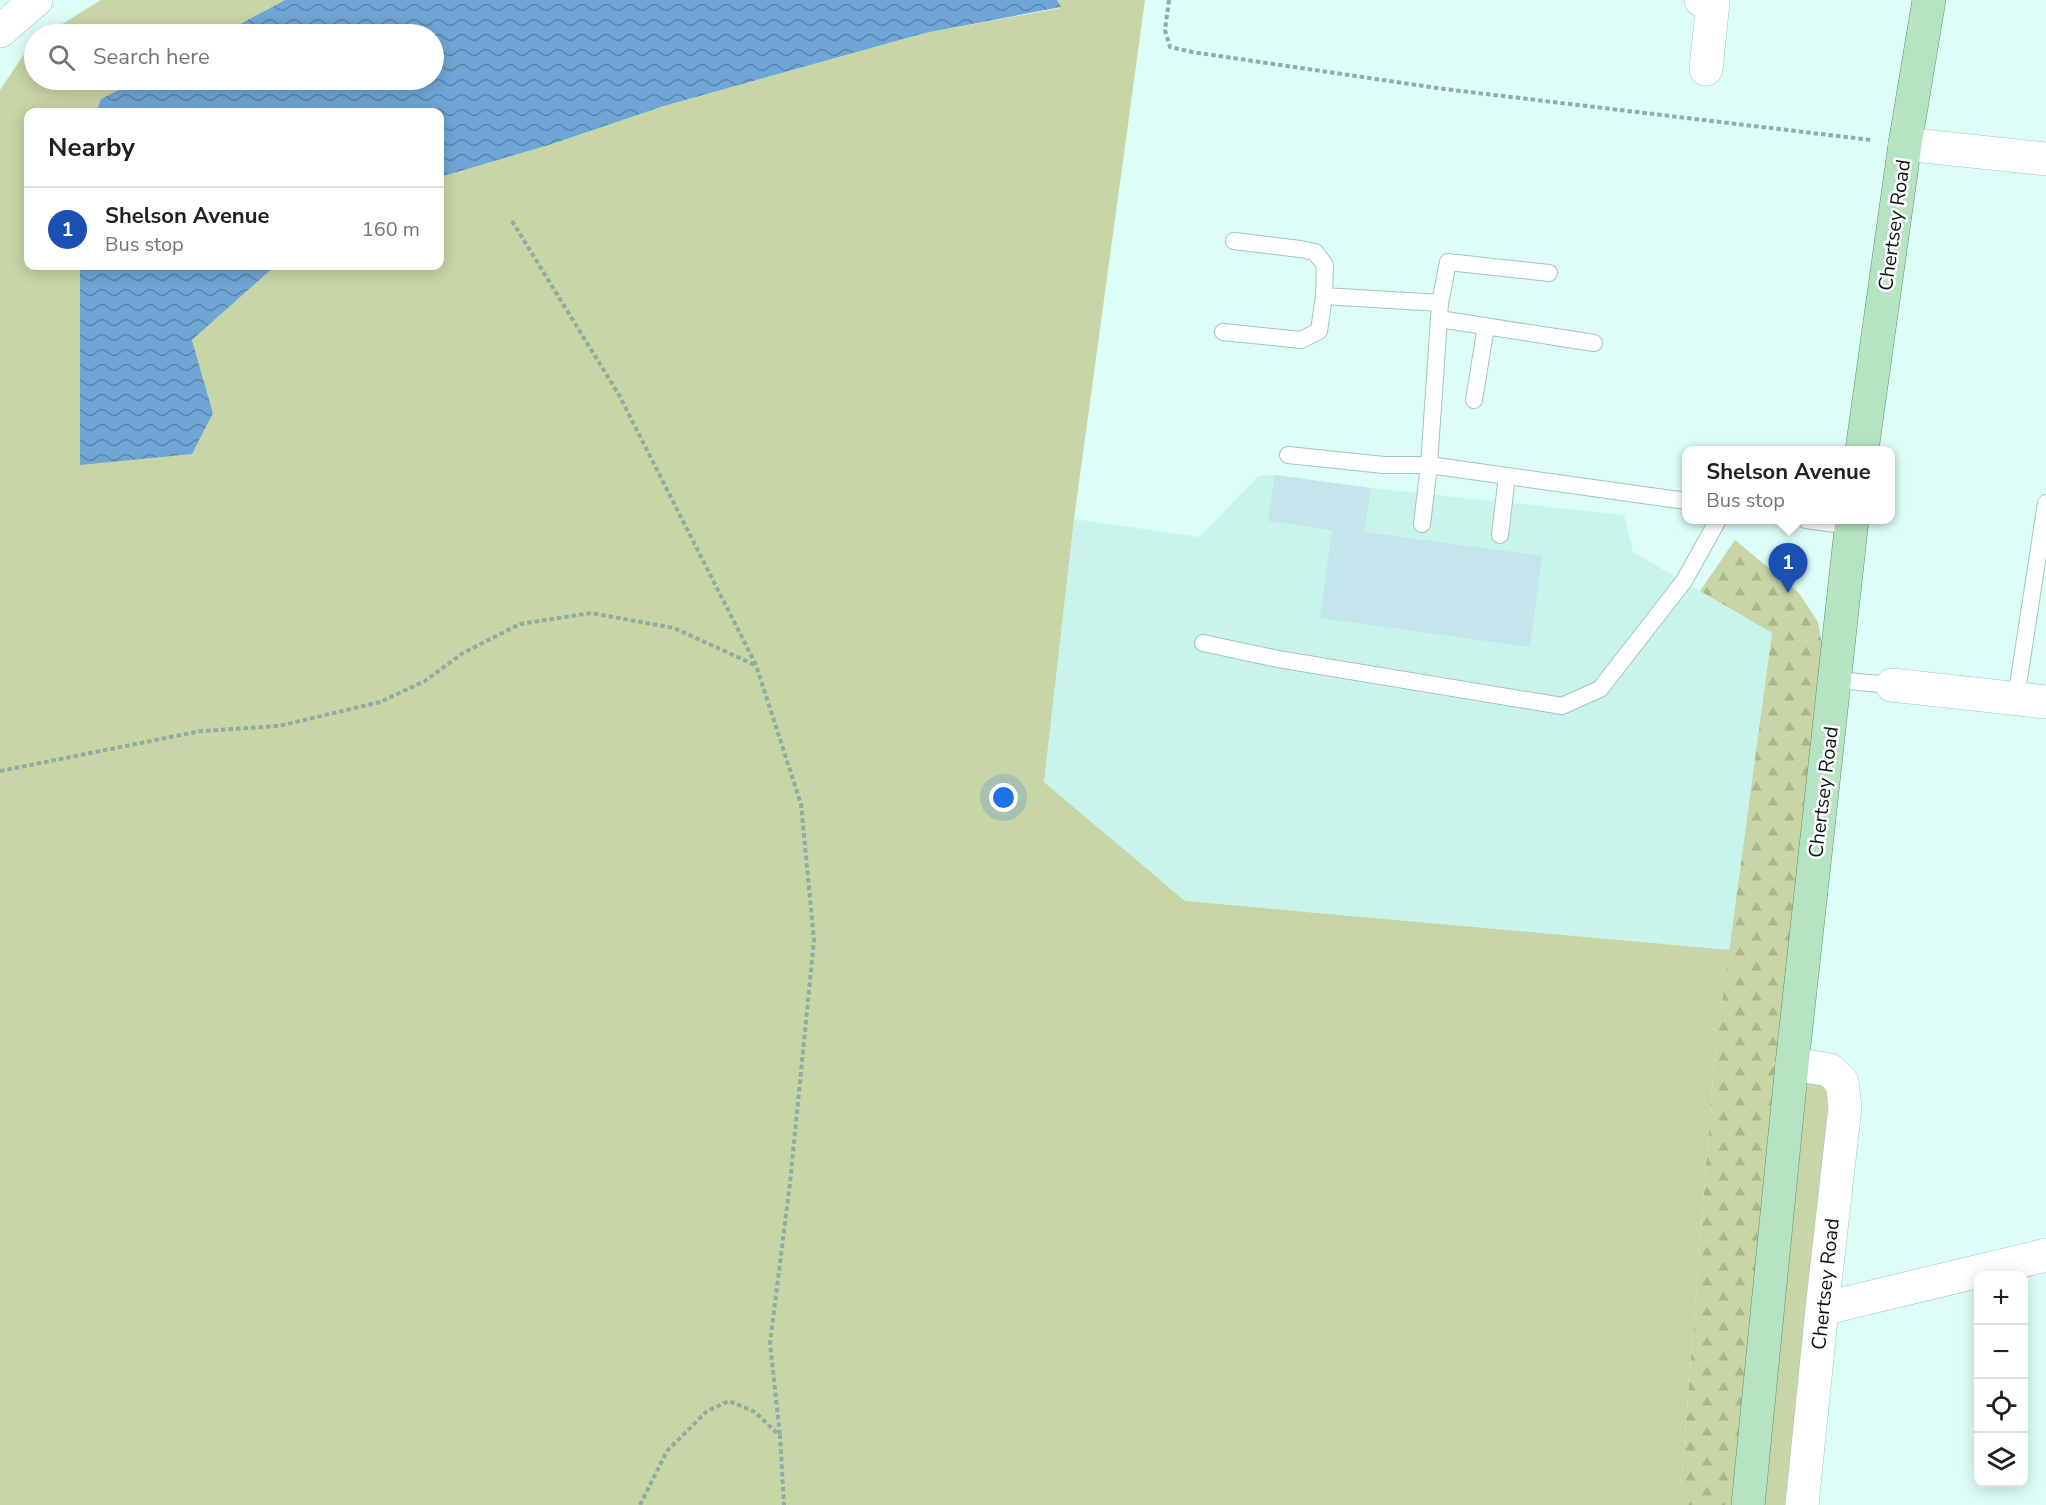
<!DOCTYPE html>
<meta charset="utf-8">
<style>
body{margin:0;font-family:"Nunito Sans",sans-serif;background:#f6f6f6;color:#202124}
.controls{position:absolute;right:18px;bottom:18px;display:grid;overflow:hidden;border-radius:12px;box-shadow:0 3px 15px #0003}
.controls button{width:54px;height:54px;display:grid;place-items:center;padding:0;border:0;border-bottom:2px solid #e0e0e0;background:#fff;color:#202124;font:30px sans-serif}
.you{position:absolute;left:1004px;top:798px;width:21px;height:21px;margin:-15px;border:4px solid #fff;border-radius:50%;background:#1a73e8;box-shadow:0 0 0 9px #1a73e833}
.badge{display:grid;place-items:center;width:39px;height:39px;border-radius:50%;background:#ea580c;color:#fff;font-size:20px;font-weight:700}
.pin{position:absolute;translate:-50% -50px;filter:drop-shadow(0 2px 3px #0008)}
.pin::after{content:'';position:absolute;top:32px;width:21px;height:18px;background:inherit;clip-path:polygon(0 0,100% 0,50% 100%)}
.popup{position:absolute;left:1682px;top:446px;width:213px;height:78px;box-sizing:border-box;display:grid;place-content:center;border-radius:12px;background:#fff;filter:drop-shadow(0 2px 4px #0005);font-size:20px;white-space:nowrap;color:#757577}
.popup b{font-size:22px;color:#202124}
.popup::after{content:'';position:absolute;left:50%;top:100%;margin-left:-12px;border:12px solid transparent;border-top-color:#fff}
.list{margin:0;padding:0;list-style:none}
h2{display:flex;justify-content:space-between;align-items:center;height:78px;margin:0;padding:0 24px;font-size:26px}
h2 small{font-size:20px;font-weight:400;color:#757577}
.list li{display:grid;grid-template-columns:39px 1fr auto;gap:18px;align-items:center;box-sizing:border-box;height:84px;padding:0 24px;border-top:2px solid #e0e0e0}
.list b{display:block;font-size:22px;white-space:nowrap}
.list p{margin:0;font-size:20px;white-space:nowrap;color:#757577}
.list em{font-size:20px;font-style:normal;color:#757577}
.icon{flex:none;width:33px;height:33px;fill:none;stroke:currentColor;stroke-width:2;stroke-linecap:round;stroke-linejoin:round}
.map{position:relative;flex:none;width:2046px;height:1505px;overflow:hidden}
.search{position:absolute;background:#fff;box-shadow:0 3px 15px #0003;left:24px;top:24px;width:420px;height:66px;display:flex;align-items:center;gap:15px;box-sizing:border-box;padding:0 21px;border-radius:33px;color:#757577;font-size:22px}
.panel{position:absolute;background:#fff;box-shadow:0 3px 15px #0003;left:24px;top:108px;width:420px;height:162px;border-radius:12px}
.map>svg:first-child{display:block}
.built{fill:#c8f4ec}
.grass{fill:#c8d5a6}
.forest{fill:url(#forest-firs)}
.water{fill:url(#water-waves)}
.building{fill:#c5e5ed}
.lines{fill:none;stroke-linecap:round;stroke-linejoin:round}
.lane-casing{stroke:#a3c4be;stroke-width:18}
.street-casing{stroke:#a3c4be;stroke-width:34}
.secondary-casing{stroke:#a3c4be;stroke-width:34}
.primary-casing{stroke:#5a906a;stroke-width:34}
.path{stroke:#91aba5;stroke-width:4;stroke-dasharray:4.5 3;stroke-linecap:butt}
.lane{stroke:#fff;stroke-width:16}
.street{stroke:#fff;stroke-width:33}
.secondary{stroke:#fff;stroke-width:33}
.primary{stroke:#b6e4c2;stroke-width:33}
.labels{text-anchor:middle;stroke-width:5;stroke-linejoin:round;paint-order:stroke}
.street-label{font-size:20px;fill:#081412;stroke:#fff}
</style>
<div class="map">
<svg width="2046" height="1505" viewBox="0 0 2046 1505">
<defs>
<pattern id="forest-firs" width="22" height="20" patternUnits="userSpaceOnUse" patternTransform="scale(1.5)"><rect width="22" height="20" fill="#c8d5a6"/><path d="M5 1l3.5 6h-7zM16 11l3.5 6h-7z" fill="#aab68e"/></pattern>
<pattern id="water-waves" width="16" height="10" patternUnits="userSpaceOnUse" patternTransform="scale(1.5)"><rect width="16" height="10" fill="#70a6d5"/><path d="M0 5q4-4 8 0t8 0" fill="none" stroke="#5a86ab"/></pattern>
</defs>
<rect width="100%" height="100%" fill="#dcfef7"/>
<path class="built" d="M1275 475 1371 488 1624 515 1633 552 1772 633 1730 951 1185 901 1044 782 1074 519 1199 537 1259 476Z"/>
<g class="grass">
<path d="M101 0H285L221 34H46Z"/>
<path d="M1057 0H1145L1074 519 1044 782 1185 901 1730 950 1714 1064 1681 1487 1677 1505H0V90L31 44 34 42V80H137L101 99 96 112H28V266H80V464L213 413 192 340 275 266H440V177L549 145 664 106 925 33 1060 8Z"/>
<path d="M1792 1064 1842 1082 1802 1505H1748Z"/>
</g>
<path class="forest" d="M1735 540 1799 593 1818 622 1822 645 1732 1505H1677L1681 1487 1714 1064 1772 633 1700 591Z"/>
<g class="water">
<path d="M285 0H1057L1061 7 925 33 664 106 549 145 440 177V112H96L101 99 137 80H434V34H221Z"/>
<path d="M80 266H275L192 340 213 413 192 454 80 465Z"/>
</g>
<path class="building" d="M1275 475 1371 488 1364 532 1542 556 1530 647 1320 618 1332 530 1268 521Z"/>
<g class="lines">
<defs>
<g id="lane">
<path d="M1234 241 1300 249 1315 252 1325 265 1324 296 1440 303"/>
<path d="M1549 273 1448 262 1440 303 1429 465 1686 501"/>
<path d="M1439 319 1594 343"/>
<path d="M1223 332 1301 340 1319 331 1324 296"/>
<path d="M1474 400 1486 326"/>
<path d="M1288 455 1384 465H1429L1422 524"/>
<path d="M1806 520 1851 526"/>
<path d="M1500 535 1507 476"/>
<path d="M1203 643 1278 659 1562 706 1600 689 1684 581 1718 520"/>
<path d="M1836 680 1892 685"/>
<path d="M2016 698 2046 503"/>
</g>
<g id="street">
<path d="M1701 0 1713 2 1706 69"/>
<path d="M1905 144 2046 159"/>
<path d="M1892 685 2046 702"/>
<path d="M1792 1064 1830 1070 1842 1082 1845 1107 1822 1309 1802 1505"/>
<path d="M1822 1309 2046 1255"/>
</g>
<path id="secondary" d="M0 31 36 0"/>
<g id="primary">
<path d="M1862 450 1905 144 1929 0"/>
<path d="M1748 1505 1792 1064 1852 520"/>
</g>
</defs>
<use href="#lane" class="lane-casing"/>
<use href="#street" class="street-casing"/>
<use href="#secondary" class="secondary-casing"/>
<use href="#primary" class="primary-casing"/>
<g class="path">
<path d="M1169 0 1165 30 1170 47 1192 52 1444 89 1871 140"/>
<path d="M512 221 619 395 756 665 801 804 814 940 790 1183 770 1343 780 1436"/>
<path d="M0 771 201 731 279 726 380 702 425 681 463 653 520 624 591 613 674 628 755 665"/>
<path d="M640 1505 667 1451 707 1411 729 1401 755 1412 780 1436 784 1505"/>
</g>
<use href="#lane" class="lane"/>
<use href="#street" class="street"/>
<use href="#secondary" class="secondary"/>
<use href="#primary" class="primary"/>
</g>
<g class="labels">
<g class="street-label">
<text transform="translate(1894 225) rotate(-82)" y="7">Chertsey Road</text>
<text transform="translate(1823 792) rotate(-83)" y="7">Chertsey Road</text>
<text transform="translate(1825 1284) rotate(-84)" y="7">Chertsey Road</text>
</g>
</g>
</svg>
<div class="controls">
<button>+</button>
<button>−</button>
<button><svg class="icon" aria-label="locate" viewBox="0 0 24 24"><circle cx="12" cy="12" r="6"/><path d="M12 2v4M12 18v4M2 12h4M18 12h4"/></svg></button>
<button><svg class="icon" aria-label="layers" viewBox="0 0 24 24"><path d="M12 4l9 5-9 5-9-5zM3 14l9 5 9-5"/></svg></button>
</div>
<div class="you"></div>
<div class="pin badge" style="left:1788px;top:593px;background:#1a4fb4">1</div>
<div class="popup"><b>Shelson Avenue</b>Bus stop</div>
<div class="search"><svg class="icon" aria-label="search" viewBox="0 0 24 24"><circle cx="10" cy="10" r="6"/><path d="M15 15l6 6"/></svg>Search here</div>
<section class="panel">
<h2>Nearby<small></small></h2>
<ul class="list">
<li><span class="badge" style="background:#1a4fb4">1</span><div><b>Shelson Avenue</b><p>Bus stop</p></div><em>160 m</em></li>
</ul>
</section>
</div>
